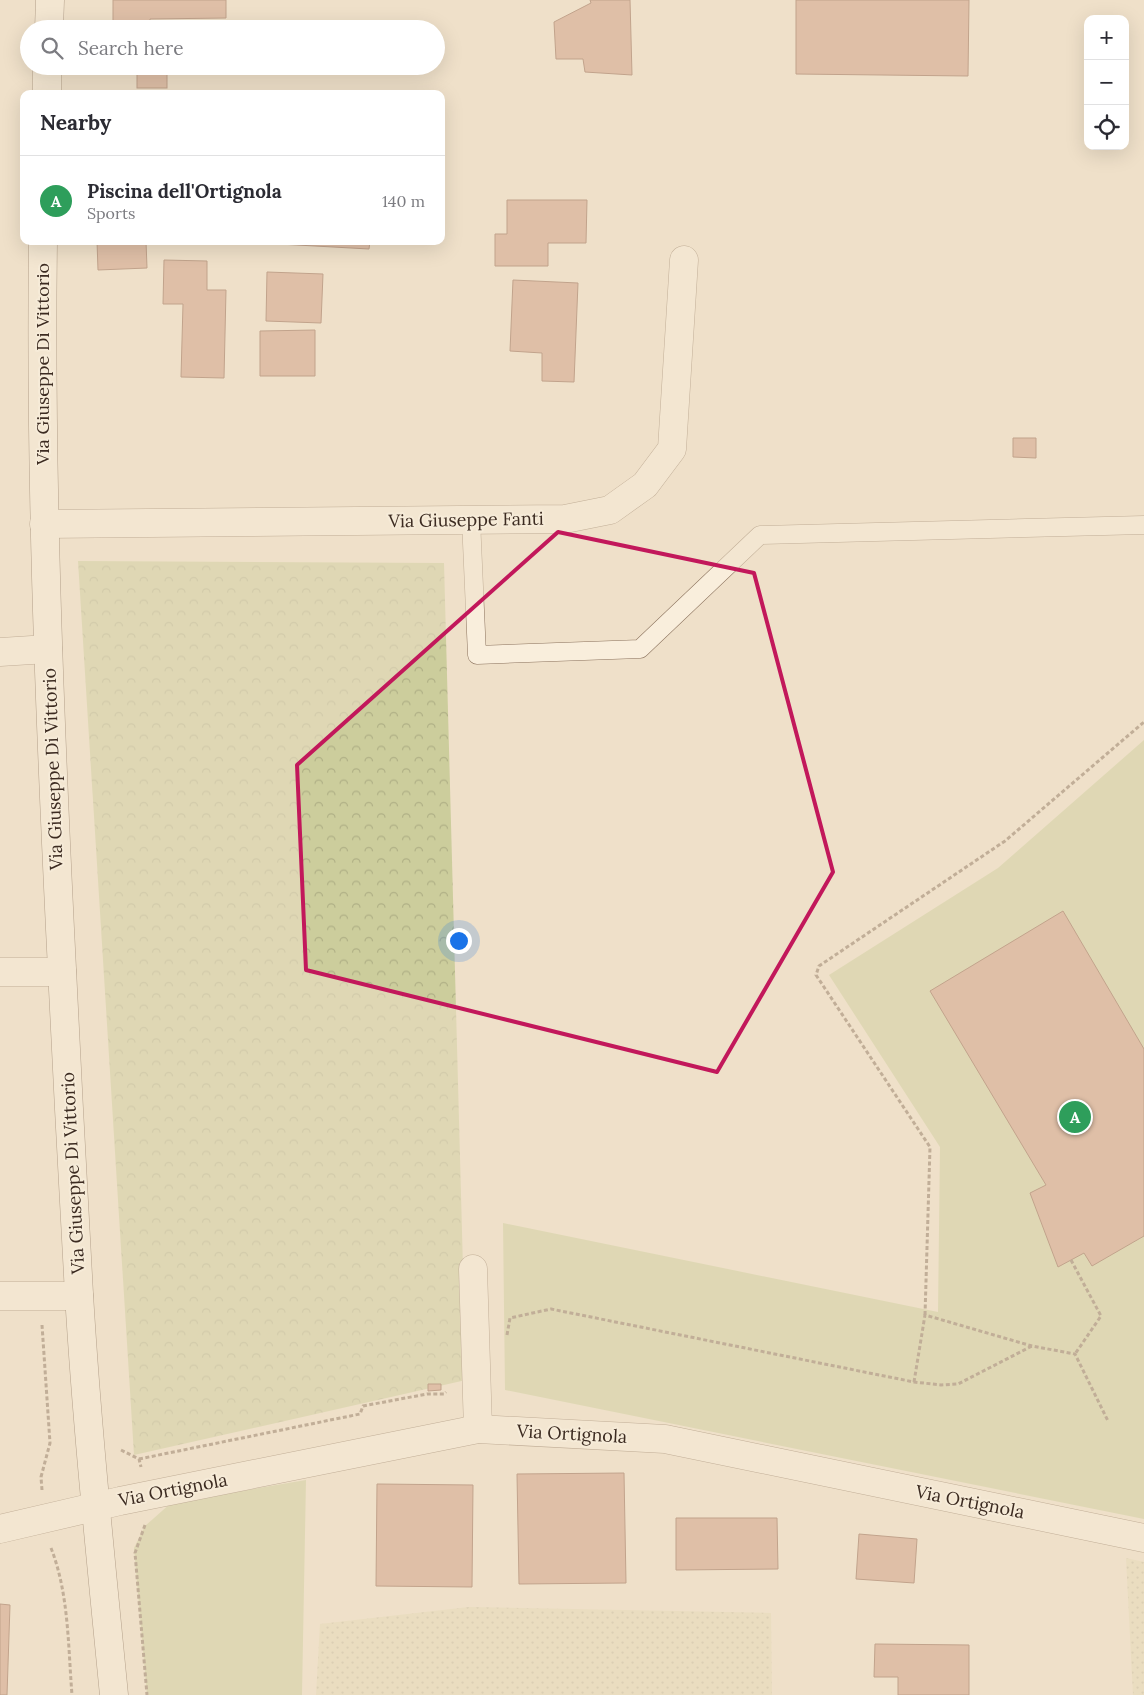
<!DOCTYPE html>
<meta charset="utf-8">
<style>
body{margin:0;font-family:Lora,serif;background:#f2f2f3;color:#2b2b33}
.controls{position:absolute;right:15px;top:15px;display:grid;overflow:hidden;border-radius:10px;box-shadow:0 5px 20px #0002}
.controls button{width:45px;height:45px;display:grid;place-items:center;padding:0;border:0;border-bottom:1px solid #e1e1e2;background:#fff;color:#2b2b33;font:25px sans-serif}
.you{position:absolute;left:458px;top:940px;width:18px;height:18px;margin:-12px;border:4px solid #fff;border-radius:50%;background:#1a73e8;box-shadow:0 0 0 8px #1a73e833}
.badge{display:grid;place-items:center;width:32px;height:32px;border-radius:50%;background:#ea580c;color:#fff;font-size:16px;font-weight:700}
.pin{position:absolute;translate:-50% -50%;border:2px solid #fff;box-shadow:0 1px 5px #0006}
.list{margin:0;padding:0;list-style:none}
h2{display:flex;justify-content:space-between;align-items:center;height:65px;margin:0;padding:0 20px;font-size:21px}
h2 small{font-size:16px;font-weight:400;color:#7c7c81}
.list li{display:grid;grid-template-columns:32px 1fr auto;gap:15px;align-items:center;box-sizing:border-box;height:90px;padding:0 20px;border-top:1px solid #e1e1e2}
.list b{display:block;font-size:19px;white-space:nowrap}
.list p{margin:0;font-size:16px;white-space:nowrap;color:#7c7c81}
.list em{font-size:16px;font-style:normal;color:#7c7c81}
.icon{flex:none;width:28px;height:28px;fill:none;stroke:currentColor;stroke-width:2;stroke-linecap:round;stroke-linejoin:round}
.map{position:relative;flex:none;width:1144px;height:1695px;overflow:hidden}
.search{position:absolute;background:#fff;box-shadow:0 5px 20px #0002;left:20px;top:20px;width:425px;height:55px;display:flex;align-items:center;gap:12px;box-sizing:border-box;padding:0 18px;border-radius:28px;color:#7c7c81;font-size:19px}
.panel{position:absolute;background:#fff;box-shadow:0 5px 20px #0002;left:20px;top:90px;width:425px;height:155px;border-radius:10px}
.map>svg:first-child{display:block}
.farmland{fill:url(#farmland-dots)}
.grass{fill:#cccd9c}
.park{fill:url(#park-crowns)}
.building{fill:#cd987f;stroke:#8b5943}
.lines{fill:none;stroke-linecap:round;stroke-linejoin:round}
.service-casing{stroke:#8b725d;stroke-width:19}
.minor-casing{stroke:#8b725d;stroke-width:29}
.secondary-casing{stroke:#6d5340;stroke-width:29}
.path{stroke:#8b725d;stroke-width:3;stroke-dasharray:4 2.5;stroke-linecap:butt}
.service{stroke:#f9eedc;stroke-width:18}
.minor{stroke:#f9eedc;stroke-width:28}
.secondary{stroke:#f9eedc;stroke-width:28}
.marked{fill:none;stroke:#c2185b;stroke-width:4;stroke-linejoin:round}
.labels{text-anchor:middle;stroke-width:4;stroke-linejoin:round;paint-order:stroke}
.street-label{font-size:18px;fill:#3c2b21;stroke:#f6ebd8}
</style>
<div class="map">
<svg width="1144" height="1695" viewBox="0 0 1144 1695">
<defs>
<pattern id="farmland-dots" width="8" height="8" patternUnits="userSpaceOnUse" patternTransform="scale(1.25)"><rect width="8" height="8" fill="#e4d9b6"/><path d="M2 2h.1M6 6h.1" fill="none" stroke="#c4ba9c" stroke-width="1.8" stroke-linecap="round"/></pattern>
<pattern id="park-crowns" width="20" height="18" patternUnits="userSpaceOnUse" patternTransform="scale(1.25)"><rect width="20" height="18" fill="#cccd9c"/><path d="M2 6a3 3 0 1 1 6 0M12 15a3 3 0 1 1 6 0" fill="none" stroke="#b0b086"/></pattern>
</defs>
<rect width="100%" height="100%" fill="#efe0c9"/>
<g class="farmland">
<path d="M1126 1558 1144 1562V1695H1133Z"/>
<path d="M469 1607 771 1613 772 1695H316L320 1624Z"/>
</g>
<g class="grass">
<path d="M1144 740V1519L505 1390 503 1223 938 1312 940 1147 829 975 998 868Z"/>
<path d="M306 1480 302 1695H147L134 1548 145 1526 171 1503Z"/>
</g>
<path class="park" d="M78 561 444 563 466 1380 134 1455Z"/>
<g class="building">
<path d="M113 0H226V18L150 19V29H113Z"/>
<path d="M590 0H630L632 75 585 72 583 59H556L554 22 591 3Z"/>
<path d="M796 0H969L968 76 796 74Z"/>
<rect x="137" y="66" width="30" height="22"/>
<path d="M507 200H587L586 243H548V266H495V234H507Z"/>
<path d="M97 241H146L147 268 98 270Z"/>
<path d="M261 241H370L369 249 261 243Z"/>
<path d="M164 260 207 261V290H226L224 378 181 377 183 304H163Z"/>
<path d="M267 272 323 274 321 323 266 321Z"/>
<path d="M513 280 578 283 574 382 542 381V353L510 351Z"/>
<path d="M315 330V376H260V331Z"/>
<path d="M1013 438H1036V458L1013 457Z"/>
<path d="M1063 911 1144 1049V1236L1092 1266 1084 1253 1058 1267 1030 1193 1046 1185 930 991Z"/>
<path d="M428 1384H441V1390L428 1391Z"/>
<path d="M624 1473 626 1583 519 1584 517 1474Z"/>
<path d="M377 1484 473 1485 472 1587 376 1586Z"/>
<path d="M676 1518H777L778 1569 676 1570Z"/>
<path d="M859 1534 917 1539 914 1583 856 1579Z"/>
<path d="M0 1604 10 1605 7 1695H0Z"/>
<path d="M875 1644 969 1645V1695H898V1677H874Z"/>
</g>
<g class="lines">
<defs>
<path id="service" d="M471 520 477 655 640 649 760 535 1144 525"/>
<g id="minor">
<path d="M44 524 565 519 610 510 645 485 672 449 684 260"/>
<path d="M0 652 48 649"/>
<path d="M0 972H62"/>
<path d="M473 1269 478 1429"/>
<path d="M0 1296H79"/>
<path d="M0 1529 120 1501 478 1429 665 1439 1144 1538"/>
</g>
<g id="secondary">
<path d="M49 29 50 0"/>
<path d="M47 94V66"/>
<path d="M43 241C40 471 49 700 60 929 66 1051 72 1172 79 1294 87 1428 101 1562 114 1695"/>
</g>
</defs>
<use href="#service" class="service-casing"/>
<use href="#minor" class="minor-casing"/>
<use href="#secondary" class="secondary-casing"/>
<g class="path">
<path d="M1071 1260 1101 1316 1075 1354"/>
<path d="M925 1315 930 1147 816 975 819 966 1005 841 1144 722"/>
<path d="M507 1335 510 1318 551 1309 914 1382 941 1385 958 1384 1032 1346"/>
<path d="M914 1382 925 1315 1032 1346 1075 1354 1108 1421"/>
<path d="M121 1450 139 1459 141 1467"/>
<path d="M139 1459 360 1414 363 1406 427 1394H444L446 1392"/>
<path d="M42 1490 41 1477 50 1443 42 1325"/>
<path d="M145 1525 135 1553 147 1695"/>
<path d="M51 1548C69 1594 68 1646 72 1695"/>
</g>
<use href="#service" class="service"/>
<use href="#minor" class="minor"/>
<use href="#secondary" class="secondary"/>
</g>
<path d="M0 0H1144V1695H0ZM558 532 754 573 833 872 717 1072 306 970 297 765Z" fill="#efe0c9" fill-opacity=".55" fill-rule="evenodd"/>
<path class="marked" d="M558 532 754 573 833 872 717 1072 306 970 297 765Z"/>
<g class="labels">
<g class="street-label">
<text transform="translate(43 364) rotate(-90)" y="6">Via Giuseppe Di Vittorio</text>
<text transform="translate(466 520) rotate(-1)" y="6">Via Giuseppe Fanti</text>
<text transform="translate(53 769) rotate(-92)" y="6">Via Giuseppe Di Vittorio</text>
<text transform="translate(73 1173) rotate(-93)" y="6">Via Giuseppe Di Vittorio</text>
<text transform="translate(572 1434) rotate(3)" y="6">Via Ortignola</text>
<text transform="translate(173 1490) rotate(-11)" y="6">Via Ortignola</text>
<text transform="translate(970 1502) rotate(11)" y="6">Via Ortignola</text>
</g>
</g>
</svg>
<div class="controls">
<button>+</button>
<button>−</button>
<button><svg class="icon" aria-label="locate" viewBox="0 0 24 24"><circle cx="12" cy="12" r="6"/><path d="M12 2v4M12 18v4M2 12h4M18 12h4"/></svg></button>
</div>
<div class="you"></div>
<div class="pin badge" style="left:1075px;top:1117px;background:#2e9e5b">A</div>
<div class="search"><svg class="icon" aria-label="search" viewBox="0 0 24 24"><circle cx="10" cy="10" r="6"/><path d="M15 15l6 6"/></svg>Search here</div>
<section class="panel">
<h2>Nearby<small></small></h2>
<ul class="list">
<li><span class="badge" style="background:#2e9e5b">A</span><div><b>Piscina dell'Ortignola</b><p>Sports</p></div><em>140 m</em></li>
</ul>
</section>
</div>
